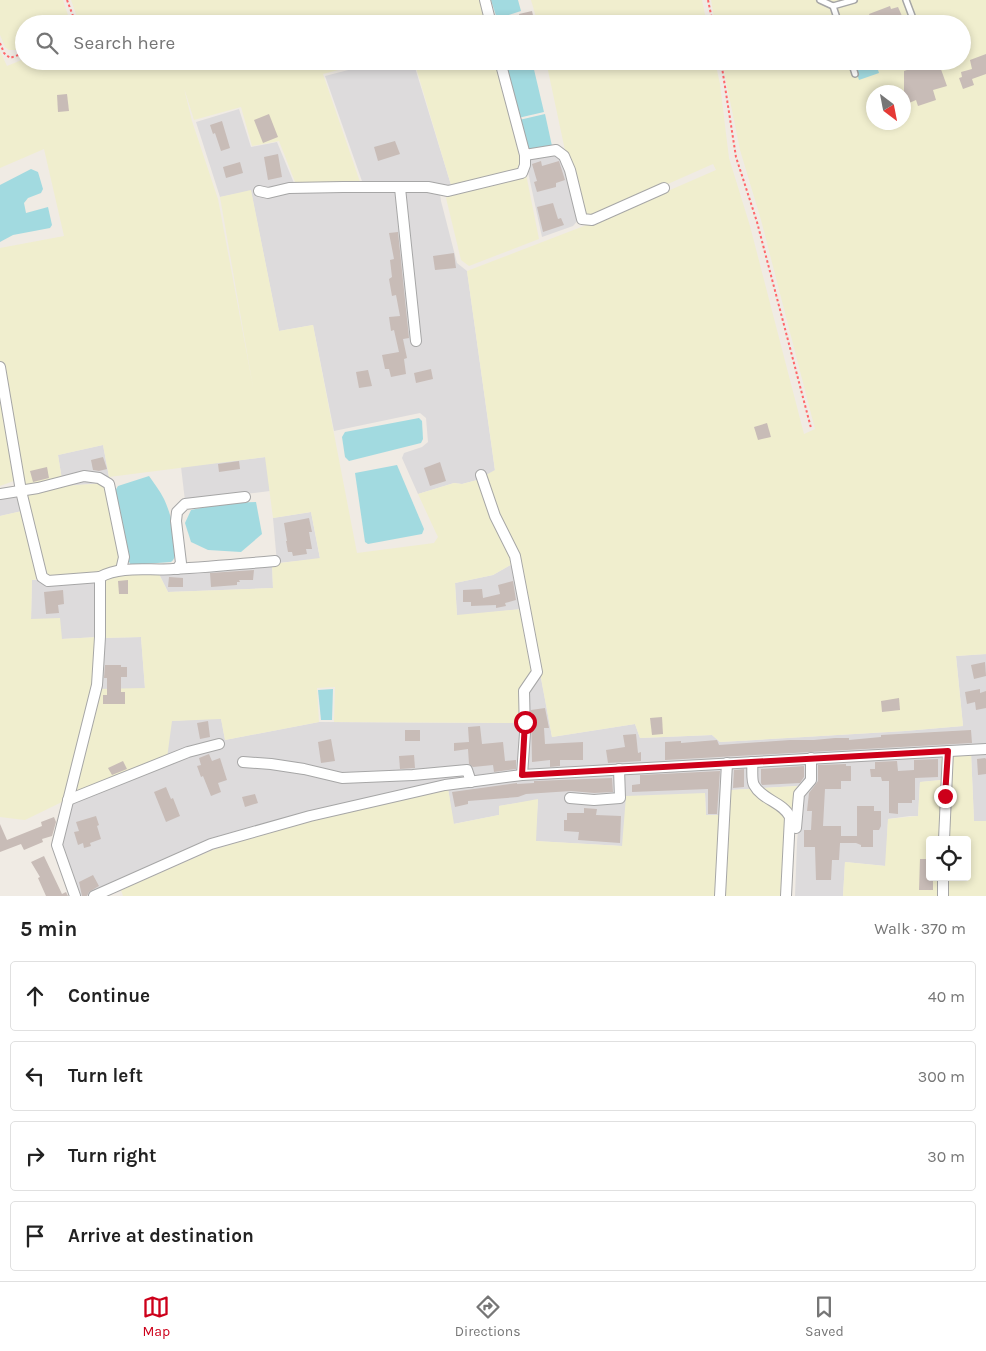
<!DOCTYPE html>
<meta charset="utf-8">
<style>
body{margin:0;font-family:Karla,sans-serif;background:#f6f6f6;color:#222}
.controls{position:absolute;right:15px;bottom:15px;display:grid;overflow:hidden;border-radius:5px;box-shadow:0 2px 8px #0003}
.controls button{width:45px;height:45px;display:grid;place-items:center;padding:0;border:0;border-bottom:1px solid #e0e0e0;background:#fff;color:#222;font:25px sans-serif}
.compass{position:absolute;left:866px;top:85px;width:45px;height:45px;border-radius:50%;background:#fff;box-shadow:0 2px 8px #0003;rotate:148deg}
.stop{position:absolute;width:15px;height:15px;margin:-11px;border:4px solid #cd001a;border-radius:50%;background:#fff}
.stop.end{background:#cd001a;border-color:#fff;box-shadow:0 1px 5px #0008}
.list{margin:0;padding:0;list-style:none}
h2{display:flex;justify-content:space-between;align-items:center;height:65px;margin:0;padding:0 20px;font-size:21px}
h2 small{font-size:16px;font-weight:400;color:#767676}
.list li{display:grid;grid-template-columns:32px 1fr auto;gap:15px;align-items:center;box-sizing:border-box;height:70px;margin:0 10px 10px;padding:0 10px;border:1px solid #e0e0e0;border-radius:5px}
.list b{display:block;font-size:19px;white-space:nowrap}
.list em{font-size:16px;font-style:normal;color:#767676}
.icon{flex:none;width:28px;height:28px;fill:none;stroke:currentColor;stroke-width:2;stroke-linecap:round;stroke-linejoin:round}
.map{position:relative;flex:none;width:986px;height:896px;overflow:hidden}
.search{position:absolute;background:#fff;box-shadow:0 2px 8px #0003;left:15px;right:15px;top:15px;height:55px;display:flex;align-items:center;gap:12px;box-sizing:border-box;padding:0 18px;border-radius:28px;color:#767676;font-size:19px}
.sheet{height:385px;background:#fff}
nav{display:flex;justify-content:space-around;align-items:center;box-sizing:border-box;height:70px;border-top:1px solid #e0e0e0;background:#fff;font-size:14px;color:#767676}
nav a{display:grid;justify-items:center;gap:2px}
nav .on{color:#cd001a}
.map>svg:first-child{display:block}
.residential{fill:#dddbdc}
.farmland{fill:#f0eece;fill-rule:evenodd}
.water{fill:#a2dae0}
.building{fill:#c8bcb7}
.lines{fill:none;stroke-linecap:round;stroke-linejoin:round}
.service-casing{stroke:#a6a6a6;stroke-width:8}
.minor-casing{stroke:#a6a6a6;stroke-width:12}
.path{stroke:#ff666a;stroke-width:2;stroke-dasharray:2.5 2.5;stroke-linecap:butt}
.service{stroke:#fff;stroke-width:5}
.minor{stroke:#fff;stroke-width:10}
.route{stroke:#cd001a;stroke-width:6}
</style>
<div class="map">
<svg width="986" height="896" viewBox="0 0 986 896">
<rect width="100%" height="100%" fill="#f0ebe4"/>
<g class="residential">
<path d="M383 61H413L451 185 442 189 440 194 441 201 457 263 467 271 495 471 481 479 462 484 454 483 418 494 402 458 404 453 422 447 428 442 426 418 420 413 334 431 313 325 279 331 251 191 220 197 196 122 239 109 251 147 277 142 296 188 363 184 325 76Z"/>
<path d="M555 153 563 157 580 218 573 226 542 237 525 158Z"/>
<path d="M103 445 109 477 105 483 63 486 58 455Z"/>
<path d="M266 457 270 491 185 501 181 467Z"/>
<path d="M0 496 16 497 22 511 0 516Z"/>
<path d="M311 512 320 559 277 563 273 518Z"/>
<path d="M514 563 522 609 457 616 455 583 493 575Z"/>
<path d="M272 564 273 588 168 592 158 572Z"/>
<path d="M98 578 99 637 61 639 31 620 32 580Z"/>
<path d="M141 637 145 689H98L103 638Z"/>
<path d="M986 654V746L525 772 526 693 540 673 552 737 635 724 640 738 712 735 720 742 905 731 963 726 956 656Z"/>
<path d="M221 718 225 740 319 722 524 723 521 774 310 812 110 885 87 896H81L60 844 73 799 171 721Z"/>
<path d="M986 751V821L974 822 971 752Z"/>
<path d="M941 755V780L920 782 918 816H910L888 819 886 866 845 862 843 896H795L797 842 801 795 804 789 813 786 814 761Z"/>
<path d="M808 760V781L797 786 731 790 730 815H706L705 793 622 846 535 841 538 800 499 806V815L453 824 448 788 516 778Z"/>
</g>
<g class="farmland">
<path d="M0 0H63L71 24H24V47L16 50H9L5 47 0 35Z"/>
<path d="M71 0H480L486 24H81L78 20Z"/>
<path d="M531 0H702L707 24H538Z"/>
<path d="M711 0H986V654L956 656 963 726 905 731 720 742 712 735 640 738 635 724 552 737 518 555 498 516 484 476 495 470 467 271 615 214 716 170 713 164 591 218 583 217 566 155 546 61H715L720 84 729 158 750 226 804 434 815 429 761 220 740 150 722 61H962V24H715ZM874 92H904V122H874Z"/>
<path d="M0 51 7 66 24 59V61H373L323 74 360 182 297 187 279 141 252 146 241 107 194 120 184 88 192 121 218 199 253 387 220 197 251 190 279 331 313 325 357 553 434 543 438 537 436 533 418 494 454 483 462 484 481 479 514 563 493 575 455 583 457 615 522 609 534 671 529 680 524 723 334 722 335 687 317 688 319 722 225 740 221 719 172 721 167 758 73 799 98 689 145 688 141 637 103 638V578L108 575 158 572 168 592 273 588 272 564 320 558 311 512 273 518 265 457 109 477 103 445 58 455 63 486 105 483 122 557 120 569 99 575 48 576 19 479 0 486V248L64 236 44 149 0 168Z"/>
<path d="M414 61H496L524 165 521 171 455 187 451 185Z"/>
<path d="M526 174 539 239 469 266 461 260 446 198 449 194Z"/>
<path d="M22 511 39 579 32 580 31 619 60 618 62 639 99 637 94 688 64 801 25 820 0 817V516Z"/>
<path d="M971 752 974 821H986V896H843L845 862 885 866 888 819 918 816 920 782 941 780V755ZM930 840H967V877H930Z"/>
<path d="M797 786 793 821 790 896H123L121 890 213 850 311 820 448 788 454 824 499 815V806L538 799 536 841 622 846 626 796 705 793 706 815H729L731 790Z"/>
</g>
<g class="water">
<path d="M491 0H518L521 11 497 19Z"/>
<path d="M512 61H532L544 112 518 118 506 67 513 65Z"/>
<path d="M853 61H875L879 73 859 80Z"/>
<path d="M545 114 552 146 526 152 519 120Z"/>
<path d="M31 169 38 172 43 189 41 193 28 198 24 203 26 213 48 207 52 225 50 228 13 235 0 242V185Z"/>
<path d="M419 418 422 421 423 439 421 443 349 461 345 457 342 437 345 432Z"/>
<path d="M397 465 424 529 422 534 368 544 365 542 355 473Z"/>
<path d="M149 476C154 483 160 491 164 499 170 511 183 554 171 562L131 565 126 557 115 491 118 486Z"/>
<path d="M256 502 262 534 241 552 208 550 191 542 185 523 191 510 225 503Z"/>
<path d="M333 689 332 720H321L318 690Z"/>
</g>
<g class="building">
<path d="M890 6 891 9 898 7 902 16 885 24H873L869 14Z"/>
<path d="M532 11 535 24H521L519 14Z"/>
<path d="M986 54V74L972 79 974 85 963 89 959 78 962 77 961 72 972 69 970 60Z"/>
<path d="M934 61H938L947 86 933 90 936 100 918 106 916 100 909 103 907 97 904 98V71Z"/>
<path d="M67 94 69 111 58 112 57 95Z"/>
<path d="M269 114 278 137 263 143 254 120Z"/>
<path d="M222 121 230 148 221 151 215 133 213 134 210 125Z"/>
<path d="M395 141 400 154 378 161 374 147Z"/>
<path d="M278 154 282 177 268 180 264 157Z"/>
<path d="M541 161 542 166 559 161 565 180 556 183V187L537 192 534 182 537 181 532 164Z"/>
<path d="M240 162 243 173 226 178 223 167Z"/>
<path d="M553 203 558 219 561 218 564 225 543 232 537 207Z"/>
<path d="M398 232 409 338 403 339 407 358 404 359 406 374 391 377 389 369H385L382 355 399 352 394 330 391 331 389 317 400 316 396 295 392 296 389 279 392 277 390 260 394 259 389 233Z"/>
<path d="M454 253 456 268 435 270 433 256Z"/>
<path d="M431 369 433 379 416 383 414 373Z"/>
<path d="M368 370 372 386 359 388 356 372Z"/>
<path d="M767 423 771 437 758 440 754 427Z"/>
<path d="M103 457 107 469 99 471 93 470 91 460Z"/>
<path d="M239 461 240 469 219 472 218 464Z"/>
<path d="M440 462 446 481 430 486 424 468Z"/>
<path d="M47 467 49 478 33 482 30 471Z"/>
<path d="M309 518 312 532H309L312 549H306L307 554 293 556 292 552H288L286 541H287L284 523Z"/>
<path d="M254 570 253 580H239L240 582H237V585L211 587 210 573Z"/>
<path d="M169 577 183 578V587H168Z"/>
<path d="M128 580V594H119L118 581Z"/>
<path d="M513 581 516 600 505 603 506 606 496 608V605L471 606V602H463V590L482 589 483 598 500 594 498 585Z"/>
<path d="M63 590 64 604 58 605 59 613 46 614 44 592Z"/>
<path d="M985 662 986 676 974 679 971 665Z"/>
<path d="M105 665H121V667H127V677H121V692H125V704H103V695H107V678H104Z"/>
<path d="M980 689V693L986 691V708L976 710 975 702 967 704 965 692Z"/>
<path d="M899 698 900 710 882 712 881 701Z"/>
<path d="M545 708 549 728H544L545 744 583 742V760H560V766L550 767V760L532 762 531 710Z"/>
<path d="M662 717 663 734 652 735 650 718Z"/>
<path d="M208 721 210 737 200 739 197 723Z"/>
<path d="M480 726 482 744 503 742 505 761 516 760V769L494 772 493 765 473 767 469 764 468 749 454 751V743L469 742 468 727Z"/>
<rect x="405" y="730" width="15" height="11"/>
<path d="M971 730 972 743 665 760V742L681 741V743L717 740 719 745 790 740H814L835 738H849V740L881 737V735Z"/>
<path d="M636 734 638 753 641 752V761L608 763 606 750 625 747 623 735Z"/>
<path d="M331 739 335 761 321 763 318 742Z"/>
<path d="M209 754 212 761 220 758 227 780 218 783 221 792 211 796 203 776 201 777 197 766 201 765 199 758Z"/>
<path d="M414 755 415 768 400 769 399 756Z"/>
<path d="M985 758 986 759V774L978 775 977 759Z"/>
<path d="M938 759V777L915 778V800H912V803H898V814L889 813V781H882L881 777H871L870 769H875V762L897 761 898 771 914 770V760Z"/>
<path d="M123 761 127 769 112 775 108 768Z"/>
<path d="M846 764V766H851V781H841V789H825L823 826H841V836H857V806H874V811H881V826L879 830H873V847H861V845L856 843H840L839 860H832L831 880H816L815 847H804V830H811L812 811H807L809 793 818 781V765Z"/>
<path d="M804 766V777L800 783 762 785 761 783V769Z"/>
<path d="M744 769V787L733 788 734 770Z"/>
<path d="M720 771 717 814H708V789L632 792V785L640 784V775Z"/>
<path d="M612 778 613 792 594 793 571 791 526 794 518 797 468 801V804L455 807 452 792 517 783V784L534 783V781Z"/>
<path d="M166 787 171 799 173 798 180 816 166 822 154 792Z"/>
<path d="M255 794 258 803 245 807 242 797Z"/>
<path d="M584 808 597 809 596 815 621 816 620 843 578 840 579 832 564 831V820H567V813H584Z"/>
<path d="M96 816 99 825 97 826 101 839 90 843 91 846 84 848 83 843 78 845 74 832 79 831 76 822Z"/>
<path d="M54 817 56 822 52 836 42 839 43 842 24 850 21 844 0 852V824L7 840 42 826 41 822Z"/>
<path d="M44 856 62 894 66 892 68 896H46L38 878 40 877 31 862Z"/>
<path d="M920 859H930V877H933V890H919Z"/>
<path d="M93 875 99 886 89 892 87 896H82L79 882Z"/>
</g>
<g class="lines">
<defs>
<g id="service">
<path d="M820 0 833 6 854 0"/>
<path d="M906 0 915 24"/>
<path d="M833 6 839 24"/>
<path d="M851 61 855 74"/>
</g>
<g id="minor">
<path d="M485 0 491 24"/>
<path d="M500 61 525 155 556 150 564 156 570 170 582 219 592 220 664 188"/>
<path d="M400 188 416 341"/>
<path d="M259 191 268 193 289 188 343 187H428L448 191 522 173 525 165V155"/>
<path d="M0 367 21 491 42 577 48 581 100 577"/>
<path d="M481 475 495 516 515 556 537 672 524 691 525 733 522 775"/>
<path d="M0 494 38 488 84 476 99 478 109 484 124 557 121 570"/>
<path d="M177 569 181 563 176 521 177 512 185 504 245 497"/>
<path d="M243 762 271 764 304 769 342 778 413 775 467 770 471 782"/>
<path d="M752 762C753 768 751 780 754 785 762 800 783 802 790 817L786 896"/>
<path d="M570 798 594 800 620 798 619 769"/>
<path d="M68 800 188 752 219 744"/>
<path d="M796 828 799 794 811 780V758"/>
<path d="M944 840 948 751"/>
<path d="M75 896 57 845 97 685 100 637V577C122 565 150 571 173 569 207 567 241 564 275 561"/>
<path d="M94 896 211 844 310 816 445 785 522 775 986 749"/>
<path d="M720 896 727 763"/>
<path d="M943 896V877"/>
</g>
</defs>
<use href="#service" class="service-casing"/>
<use href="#minor" class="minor-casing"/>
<g class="path">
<path d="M67 0 76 24"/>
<path d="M708 0 713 24"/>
<path d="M0 43 4 53 10 58 24 53"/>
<path d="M721 61 736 157 757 222 811 428"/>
</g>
<use href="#service" class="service"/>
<use href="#minor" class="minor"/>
</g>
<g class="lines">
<path class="route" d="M525 722 522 775 948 751 945 796"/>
</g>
</svg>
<div class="controls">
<button><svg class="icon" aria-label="locate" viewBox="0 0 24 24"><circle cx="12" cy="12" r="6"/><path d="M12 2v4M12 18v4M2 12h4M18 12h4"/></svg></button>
</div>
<svg class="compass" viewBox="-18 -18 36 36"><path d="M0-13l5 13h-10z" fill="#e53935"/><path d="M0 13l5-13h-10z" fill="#767676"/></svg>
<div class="stop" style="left:525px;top:722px"></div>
<div class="stop end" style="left:945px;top:796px"></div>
<div class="search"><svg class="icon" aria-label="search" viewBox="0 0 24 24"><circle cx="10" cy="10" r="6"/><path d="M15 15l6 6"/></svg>Search here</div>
</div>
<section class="sheet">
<h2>5 min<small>Walk · 370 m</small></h2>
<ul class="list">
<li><svg class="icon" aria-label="ahead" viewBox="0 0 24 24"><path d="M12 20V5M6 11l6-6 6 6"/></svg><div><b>Continue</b></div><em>40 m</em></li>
<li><svg class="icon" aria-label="left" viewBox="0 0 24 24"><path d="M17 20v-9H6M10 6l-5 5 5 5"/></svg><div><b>Turn left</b></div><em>300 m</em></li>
<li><svg class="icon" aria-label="right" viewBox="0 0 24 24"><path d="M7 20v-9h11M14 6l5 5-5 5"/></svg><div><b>Turn right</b></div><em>30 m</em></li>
<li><svg class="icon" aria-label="arrive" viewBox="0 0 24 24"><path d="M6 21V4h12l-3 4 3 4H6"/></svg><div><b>Arrive at destination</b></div></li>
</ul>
</section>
<nav>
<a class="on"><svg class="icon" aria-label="map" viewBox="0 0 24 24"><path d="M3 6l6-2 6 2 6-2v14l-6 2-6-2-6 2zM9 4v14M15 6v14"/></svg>Map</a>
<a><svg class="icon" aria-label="directions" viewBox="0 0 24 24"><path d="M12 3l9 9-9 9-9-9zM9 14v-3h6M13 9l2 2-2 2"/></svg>Directions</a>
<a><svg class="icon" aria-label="saved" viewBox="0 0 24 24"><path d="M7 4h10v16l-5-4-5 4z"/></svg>Saved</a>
</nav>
